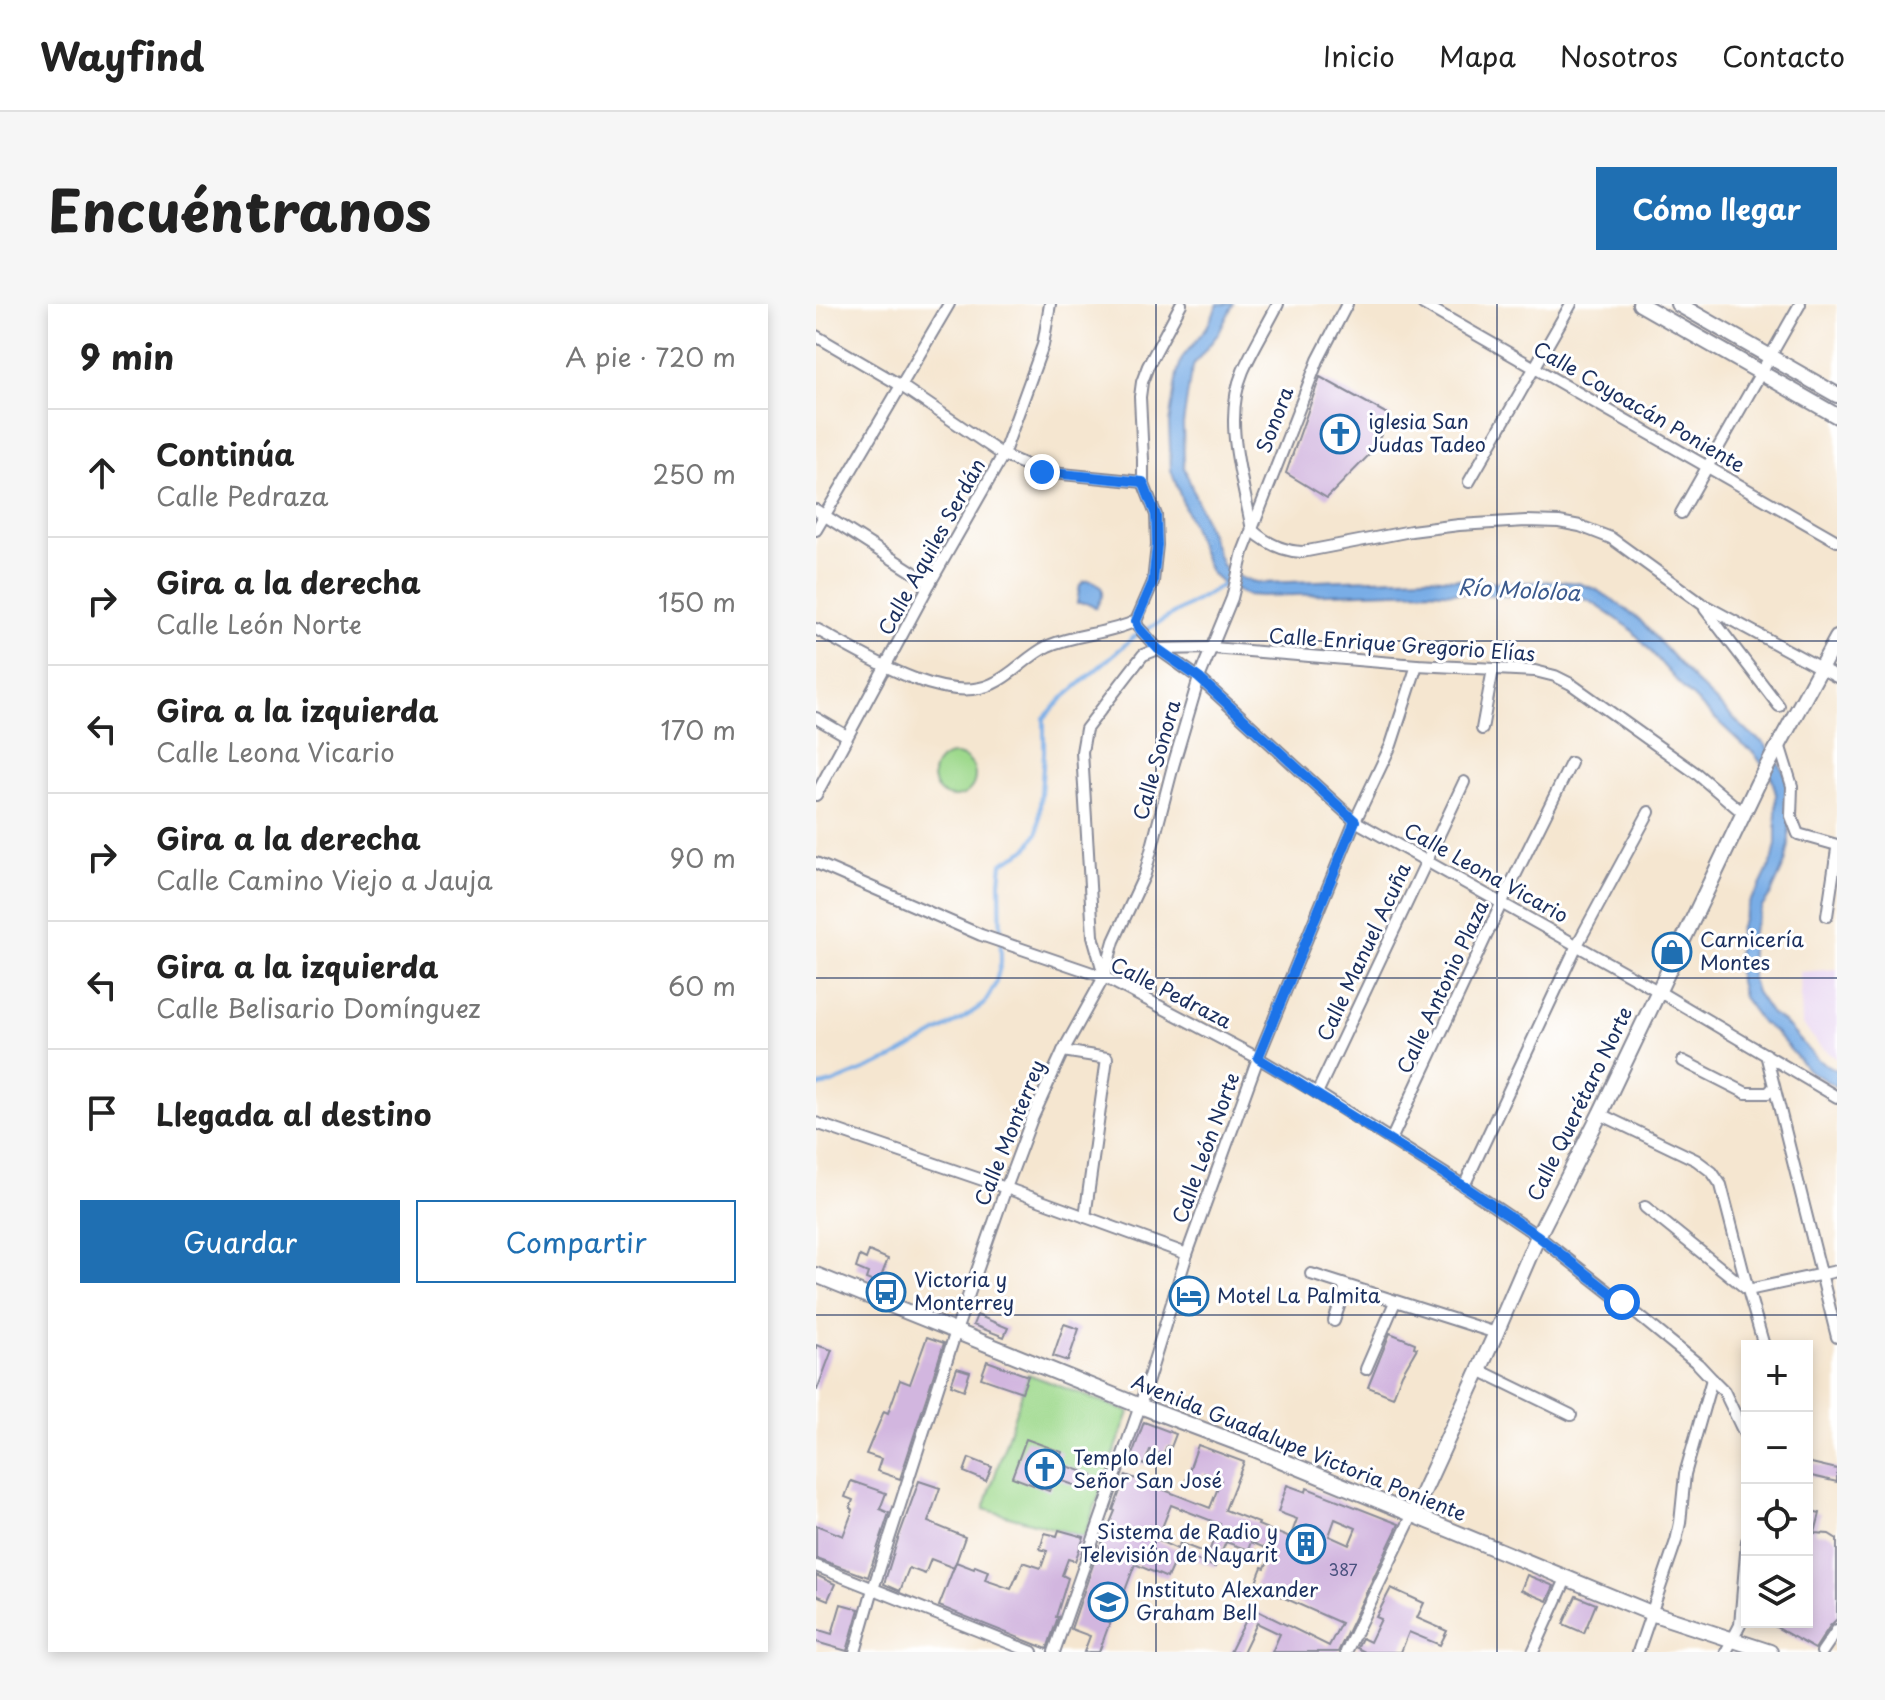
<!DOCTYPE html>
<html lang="es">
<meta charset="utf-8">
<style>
body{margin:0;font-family:"Playpen Sans",sans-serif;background:#f6f6f6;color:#222}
.controls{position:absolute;right:24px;bottom:24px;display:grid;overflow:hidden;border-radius:0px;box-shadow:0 4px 12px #0003}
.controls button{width:72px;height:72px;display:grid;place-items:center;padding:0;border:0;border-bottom:2px solid #e0e0e0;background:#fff;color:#222;font:40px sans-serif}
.stop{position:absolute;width:24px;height:24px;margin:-18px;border:6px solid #1a73e8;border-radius:50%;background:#fff}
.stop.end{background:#1a73e8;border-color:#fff;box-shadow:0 2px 8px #0008}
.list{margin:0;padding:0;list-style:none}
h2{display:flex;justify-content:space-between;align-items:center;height:104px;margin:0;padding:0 32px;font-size:34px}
h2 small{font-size:26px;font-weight:400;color:#767676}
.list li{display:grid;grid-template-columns:52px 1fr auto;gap:24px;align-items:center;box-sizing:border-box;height:128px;padding:0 32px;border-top:2px solid #e0e0e0}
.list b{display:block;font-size:30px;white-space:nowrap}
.list p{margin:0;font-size:26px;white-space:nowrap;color:#767676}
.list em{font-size:26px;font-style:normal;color:#767676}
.actions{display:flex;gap:16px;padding:24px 32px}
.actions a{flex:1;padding:18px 0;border:2px solid #1f6fb2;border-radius:0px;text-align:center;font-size:28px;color:#1f6fb2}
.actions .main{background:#1f6fb2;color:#fff}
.icon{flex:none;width:44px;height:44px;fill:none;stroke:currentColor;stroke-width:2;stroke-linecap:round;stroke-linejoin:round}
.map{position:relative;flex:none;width:1021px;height:1348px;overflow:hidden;border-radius:0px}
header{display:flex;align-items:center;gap:48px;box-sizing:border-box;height:112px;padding:0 40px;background:#fff;border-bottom:2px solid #e0e0e0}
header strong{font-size:38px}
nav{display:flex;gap:44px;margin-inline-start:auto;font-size:28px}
.intro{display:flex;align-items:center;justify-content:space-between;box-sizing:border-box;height:192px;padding:0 48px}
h1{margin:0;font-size:56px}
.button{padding:20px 36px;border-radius:0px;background:#1f6fb2;color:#fff;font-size:28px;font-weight:700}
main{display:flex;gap:48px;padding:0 48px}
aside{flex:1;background:#fff;border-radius:0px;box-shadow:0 4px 12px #0003}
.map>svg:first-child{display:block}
.built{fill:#e6d2f0}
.green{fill:#9ed98c;stroke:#5c8475;stroke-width:2}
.water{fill:#79ade6;stroke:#4a6ea2;stroke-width:2}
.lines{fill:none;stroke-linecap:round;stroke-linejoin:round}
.stream{stroke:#79ade6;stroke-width:4}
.building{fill:#d2b6df;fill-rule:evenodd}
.street-casing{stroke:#888a97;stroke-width:14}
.secondary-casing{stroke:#888a97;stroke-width:18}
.street{stroke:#fff;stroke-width:10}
.secondary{stroke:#fff;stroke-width:14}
.route{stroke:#1a73e8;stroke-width:10}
.grid{fill:none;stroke:#1b2f5e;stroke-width:2;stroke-opacity:0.55}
.labels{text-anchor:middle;stroke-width:6;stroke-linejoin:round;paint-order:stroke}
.number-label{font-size:16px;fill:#49517e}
.street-label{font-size:20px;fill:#1b2f5e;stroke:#fff}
.poi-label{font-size:20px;fill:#1b2f5e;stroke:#fff;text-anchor:start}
.water-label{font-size:22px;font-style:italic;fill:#3c5b8e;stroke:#fff}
</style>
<header>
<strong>Wayfind</strong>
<nav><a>Inicio</a><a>Mapa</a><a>Nosotros</a><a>Contacto</a></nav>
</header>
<div class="intro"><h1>Encuéntranos</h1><a class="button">Cómo llegar</a></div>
<main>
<aside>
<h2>9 min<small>A pie · 720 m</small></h2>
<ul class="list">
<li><svg class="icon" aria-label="ahead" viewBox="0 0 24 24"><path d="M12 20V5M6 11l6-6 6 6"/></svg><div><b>Continúa</b><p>Calle Pedraza</p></div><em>250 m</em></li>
<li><svg class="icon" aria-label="right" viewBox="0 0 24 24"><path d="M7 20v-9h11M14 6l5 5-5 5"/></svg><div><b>Gira a la derecha</b><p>Calle León Norte</p></div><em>150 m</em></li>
<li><svg class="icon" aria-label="left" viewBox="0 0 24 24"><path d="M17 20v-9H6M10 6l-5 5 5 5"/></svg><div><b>Gira a la izquierda</b><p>Calle Leona Vicario</p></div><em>170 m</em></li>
<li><svg class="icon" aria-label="right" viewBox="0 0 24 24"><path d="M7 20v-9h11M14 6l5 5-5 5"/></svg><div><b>Gira a la derecha</b><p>Calle Camino Viejo a Jauja</p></div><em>90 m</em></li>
<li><svg class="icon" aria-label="left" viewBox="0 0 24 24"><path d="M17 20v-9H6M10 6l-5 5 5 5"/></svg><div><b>Gira a la izquierda</b><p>Calle Belisario Domínguez</p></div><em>60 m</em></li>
<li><svg class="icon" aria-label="arrive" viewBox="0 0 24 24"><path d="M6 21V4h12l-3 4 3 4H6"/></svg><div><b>Llegada al destino</b></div></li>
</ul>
<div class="actions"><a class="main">Guardar</a><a>Compartir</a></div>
</aside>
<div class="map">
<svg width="1021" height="1348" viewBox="0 0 1021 1348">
<rect width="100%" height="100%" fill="#fff"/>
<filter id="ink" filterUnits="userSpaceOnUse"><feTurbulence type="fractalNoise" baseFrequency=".0125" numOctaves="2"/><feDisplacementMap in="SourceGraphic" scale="16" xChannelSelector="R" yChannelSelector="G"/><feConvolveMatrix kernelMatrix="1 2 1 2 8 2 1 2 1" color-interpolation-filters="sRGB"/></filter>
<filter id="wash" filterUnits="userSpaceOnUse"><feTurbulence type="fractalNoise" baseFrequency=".006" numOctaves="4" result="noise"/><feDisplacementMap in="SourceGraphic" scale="32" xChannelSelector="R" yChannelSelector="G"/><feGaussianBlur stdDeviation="1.8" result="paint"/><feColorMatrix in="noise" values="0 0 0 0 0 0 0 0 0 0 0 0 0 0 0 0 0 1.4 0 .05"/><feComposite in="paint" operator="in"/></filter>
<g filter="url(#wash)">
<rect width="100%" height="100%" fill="#f5e6d0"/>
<path class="built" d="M1021 665V755L1003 741 986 720 984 668Z"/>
<g class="green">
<circle cx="138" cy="472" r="21"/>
<path d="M212 1070 313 1108 268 1233 168 1205Z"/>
</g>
<g class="water">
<path d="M402 0H417L403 29 378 60 374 73 367 120 368 163 406 261C417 273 431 277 447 279L611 273 695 279 744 277 762 279 779 285 794 294 823 315 878 376 934 430 948 439 959 453 969 470 973 488V541L969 559 955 590 946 603 936 629 934 661 936 675 940 688 955 710 968 718 1001 755 1021 767V783L992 766 959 728 946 719 927 693 923 677 921 661 923 626 934 597 943 584 957 555 960 540V490L956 475 938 449 926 440 868 385 814 324 774 297 759 292 743 290 694 292 611 287 446 292 430 291 405 279 394 268 369 205 355 166 353 119 361 70 366 54 391 23Z"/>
<path d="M268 277C277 276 281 278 286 285V292L280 304 270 299H261L264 281Z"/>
</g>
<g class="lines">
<path class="stream" d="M0 783 16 779 77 754 149 713 168 700 179 681 185 659 184 578 186 559 211 545 222 528 228 449V414L246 395 318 333 407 281 409 276"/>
</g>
<g id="blocks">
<g class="building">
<path d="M504 73 575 112 556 148 511 194 470 169Z"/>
<path d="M53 947 72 955 62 980 50 975 52 969 40 964 44 952 50 955Z"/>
<path d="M161 1011 192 1024 188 1033 157 1021Z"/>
<path d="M248 1020 263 1025 252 1057 237 1052Z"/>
<path d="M574 1029 599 1039 598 1043 601 1044 586 1070 577 1093 552 1083Z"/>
<path d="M111 1033 128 1039 84 1175 61 1167 65 1155 50 1150 68 1107 72 1109 84 1076 94 1080Z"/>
<path d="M0 1041 16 1046 1 1086H0Z"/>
<path d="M171 1057 212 1072 206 1088 165 1074Z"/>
<path d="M141 1064 154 1068 148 1086 135 1081Z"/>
<path d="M328 1118 360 1130 355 1143 351 1142 347 1151 334 1146 328 1161 315 1156 317 1152 316 1151Z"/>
<path d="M210 1135 246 1148 242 1159 277 1171 272 1186 238 1174 233 1187 196 1173Z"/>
<path d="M382 1141 428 1158 409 1206 443 1219 442 1221 474 1234 481 1215 462 1208 471 1181 490 1188 491 1184 583 1220 522 1348H456L464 1330 441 1319 427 1348H414L436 1304 513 1342 525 1319 439 1281 446 1263 449 1264 456 1247 435 1238 432 1246 410 1238 399 1263 362 1249 351 1274 319 1260 305 1297 302 1296 283 1348H268L274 1332 255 1325 279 1255 299 1207 297 1206 310 1171 394 1204 405 1176 387 1169 383 1180 370 1175ZM355 1201 404 1220 392 1250 364 1239 361 1245 341 1236ZM519 1215 540 1224 533 1241 513 1232Z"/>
<path d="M153 1154 176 1163 170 1177 148 1168Z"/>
<path d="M991 1158 1021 1165V1178L991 1171Z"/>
<path d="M35 1177 70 1189 64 1205 73 1209 52 1273 0 1254V1221L27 1232 37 1206 34 1204 37 1196 29 1193Z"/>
<path d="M103 1177 124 1184 112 1218 149 1233 138 1264 115 1255 109 1270 93 1264 84 1287 68 1280 82 1235Z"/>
<path d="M991 1206 1004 1209 999 1229 1013 1230 1021 1235V1315L1014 1322 999 1345 951 1318H991Z"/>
<path d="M243 1226 268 1233 259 1257 252 1255 246 1271 252 1274 240 1313H242L231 1345 123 1302 140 1258 158 1265 159 1262 172 1267 169 1276 195 1285 207 1258 225 1264 231 1247 224 1245 229 1229 241 1232Z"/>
<path d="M0 1271 19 1280 12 1296 0 1291Z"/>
<path d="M711 1271 738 1282 731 1297 705 1286Z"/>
<path d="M575 1284 608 1299 601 1314 631 1327 624 1341 593 1328 585 1348H549L541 1344 546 1334 554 1338 565 1315 560 1313Z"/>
<path d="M760 1292 780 1300 768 1329 747 1320Z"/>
<path d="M25 1300 43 1305 31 1347 0 1338V1325L16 1330Z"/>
</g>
</g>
</g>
<g filter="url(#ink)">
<use href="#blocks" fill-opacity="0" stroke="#888a97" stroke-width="2"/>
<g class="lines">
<defs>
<g id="street">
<path d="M365 0 332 62 326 78 324 93 327 156V178L340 211 341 241 337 278 320 317 322 323 342 345 383 374 539 517 842 687 1021 793"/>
<path d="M462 0C451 22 437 44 427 67 406 117 427 175 436 226 451 240 466 247 486 248L595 227 643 221 710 217 743 218 764 222 795 234 886 300 1021 373"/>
<path d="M607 0 1021 237"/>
<path d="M0 32 84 81 187 151 226 168 327 178"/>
<path d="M653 178 755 0"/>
<path d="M0 206 114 279"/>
<path d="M865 209 984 0"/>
<path d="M0 226 133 0"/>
<path d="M889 305 963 402"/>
<path d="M0 325C43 348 127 403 176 380 197 371 211 352 232 342 260 330 292 330 320 317"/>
<path d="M0 414 31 432"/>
<path d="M666 425 677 365"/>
<path d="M963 440 976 482 975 512 982 530 1021 541"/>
<path d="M0 491 114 279 187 151 227 41 234 0"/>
<path d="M0 559 165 631 288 673 442 754 501 789 648 882 722 932 806 998 882 1060 896 1075 908 1087 931 1135"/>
<path d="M1011 612 1021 545"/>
<path d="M288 671 277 632 266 448 270 425 327 351 342 345 397 344 601 361 719 367 739 372 755 380 881 470 927 509"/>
<path d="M247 747 291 754 269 913"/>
<path d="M950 750 1021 1033"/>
<path d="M867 757 930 789H952L958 783"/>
<path d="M501 789 648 478"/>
<path d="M784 810 880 856 896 868 905 881 932 986 948 1042"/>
<path d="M0 819 190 884 371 950"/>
<path d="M575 836 686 598 755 459"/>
<path d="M648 882 761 641 833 508"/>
<path d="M829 903 932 986 1021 967"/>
<path d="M495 970 680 1029"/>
<path d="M518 1017 530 982"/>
<path d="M550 1065 579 998"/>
<path d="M663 1066 755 1111"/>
<path d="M0 1262 216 1348"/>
<path d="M39 1348 57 1285 140 1027 190 884 215 817 247 747 288 673 298 637 329 570 357 462 383 374 416 294 427 248 502 56 531 0"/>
<path d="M238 1348 324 1102 371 950 442 754 539 517 575 441 601 361"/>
<path d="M530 1348 597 1210"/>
<path d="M717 1348 750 1275"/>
<path d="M822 1348 860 1237 864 1219 869 1170 896 1075"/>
<path d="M910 1348 924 1321 931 1237"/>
<path d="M1006 1348 1021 1326"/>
</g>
<g id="secondary">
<path d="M824 0 1021 112"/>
<path d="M862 0 1021 91"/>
<path d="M0 971 324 1102 438 1145 835 1309 954 1348"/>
<path d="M597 1210 680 1029 722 932 784 810 942 479 1021 334"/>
</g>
</defs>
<use href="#street" class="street-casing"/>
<use href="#secondary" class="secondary-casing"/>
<use href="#street" class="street"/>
<use href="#secondary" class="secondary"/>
</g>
</g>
<g class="lines" filter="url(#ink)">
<path class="route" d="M226 168 327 178 340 211 341 241 337 278 320 317 322 323 342 345 383 374 539 517 442 754 648 882 722 932 806 998"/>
</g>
<path class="grid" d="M340 0V1348M681 0V1348M0 337H1021M0 674H1021M0 1011H1021"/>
<defs>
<symbol id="church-ring" viewBox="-11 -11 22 22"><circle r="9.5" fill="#fff" stroke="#1f6fb2" stroke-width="1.5"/><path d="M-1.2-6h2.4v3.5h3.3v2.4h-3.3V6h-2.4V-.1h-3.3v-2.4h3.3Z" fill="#1f6fb2"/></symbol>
<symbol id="shop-ring" viewBox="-11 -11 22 22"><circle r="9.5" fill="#fff" stroke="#1f6fb2" stroke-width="1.5"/><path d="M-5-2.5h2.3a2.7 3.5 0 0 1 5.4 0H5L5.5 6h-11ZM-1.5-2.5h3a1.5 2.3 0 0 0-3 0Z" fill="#1f6fb2"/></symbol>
<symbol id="bus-ring" viewBox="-11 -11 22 22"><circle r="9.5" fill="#fff" stroke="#1f6fb2" stroke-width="1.5"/><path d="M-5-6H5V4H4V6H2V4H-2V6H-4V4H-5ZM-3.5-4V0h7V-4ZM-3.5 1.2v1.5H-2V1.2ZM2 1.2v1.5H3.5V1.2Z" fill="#1f6fb2"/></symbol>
<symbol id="hotel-ring" viewBox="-11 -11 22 22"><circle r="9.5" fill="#fff" stroke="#1f6fb2" stroke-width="1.5"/><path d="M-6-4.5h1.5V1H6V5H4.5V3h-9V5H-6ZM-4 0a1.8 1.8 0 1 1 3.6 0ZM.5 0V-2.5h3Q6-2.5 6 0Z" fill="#1f6fb2"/></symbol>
<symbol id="building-ring" viewBox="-11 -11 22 22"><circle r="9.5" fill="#fff" stroke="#1f6fb2" stroke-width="1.5"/><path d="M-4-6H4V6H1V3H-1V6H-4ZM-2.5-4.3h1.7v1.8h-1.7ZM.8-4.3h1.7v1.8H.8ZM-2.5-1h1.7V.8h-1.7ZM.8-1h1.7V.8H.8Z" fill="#1f6fb2"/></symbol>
<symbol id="school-ring" viewBox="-11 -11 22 22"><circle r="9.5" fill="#fff" stroke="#1f6fb2" stroke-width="1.5"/><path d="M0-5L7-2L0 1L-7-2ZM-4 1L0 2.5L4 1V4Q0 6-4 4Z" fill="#1f6fb2"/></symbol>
</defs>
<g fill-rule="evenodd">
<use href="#church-ring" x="502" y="108" width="44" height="44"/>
<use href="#shop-ring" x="834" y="626" width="44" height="44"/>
<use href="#bus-ring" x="48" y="966" width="44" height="44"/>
<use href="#hotel-ring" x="351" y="970" width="44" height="44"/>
<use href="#church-ring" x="207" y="1143" width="44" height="44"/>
<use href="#building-ring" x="468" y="1218" width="44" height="44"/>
<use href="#school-ring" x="270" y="1276" width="44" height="44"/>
</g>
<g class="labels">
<g class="number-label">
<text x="527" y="1272">387</text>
</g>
<g class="street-label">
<text transform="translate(823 103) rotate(30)" y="7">Calle Coyoacán Poniente</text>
<text transform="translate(459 116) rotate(-69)" y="7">Sonora</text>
<text transform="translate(116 243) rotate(-61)" y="7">Calle Aquiles Serdán</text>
<text transform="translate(586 341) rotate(4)" y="7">Calle Enrique Gregorio Elías</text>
<text transform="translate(341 456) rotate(-74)" y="7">Calle Sonora</text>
<text transform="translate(670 569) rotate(29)" y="7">Calle Leona Vicario</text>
<text transform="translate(548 648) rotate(-65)" y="7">Calle Manuel Acuña</text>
<text transform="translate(627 683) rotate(-65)" y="7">Calle Antonio Plaza</text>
<text transform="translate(355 689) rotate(27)" y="7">Calle Pedraza</text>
<text transform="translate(764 800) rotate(-64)" y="7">Calle Querétaro Norte</text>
<text transform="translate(194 829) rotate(-68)" y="7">Calle Monterrey</text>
<text transform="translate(390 844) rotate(-70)" y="7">Calle León Norte</text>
<text transform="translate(483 1144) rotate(22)" y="7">Avenida Guadalupe Victoria Poniente</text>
</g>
<g class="poi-label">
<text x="552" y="125">iglesia San<tspan x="552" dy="23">Judas Tadeo</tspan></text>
<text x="884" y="643">Carnicería<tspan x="884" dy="23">Montes</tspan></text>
<text x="98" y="983">Victoria y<tspan x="98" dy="23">Monterrey</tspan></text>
<text x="401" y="999">Motel La Palmita</text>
<text x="257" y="1161">Templo del<tspan x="257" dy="23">Señor San José</tspan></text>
<text x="462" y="1235" text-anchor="end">Sistema de Radio y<tspan x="462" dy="23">Televisión de Nayarit</tspan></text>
<text x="320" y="1293">Instituto Alexander<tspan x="320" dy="23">Graham Bell</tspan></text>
</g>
<g class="water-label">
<text transform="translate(703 286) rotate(3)" y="8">Río Mololoa</text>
</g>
</g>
</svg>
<div class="controls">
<button>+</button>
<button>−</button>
<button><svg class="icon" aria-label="locate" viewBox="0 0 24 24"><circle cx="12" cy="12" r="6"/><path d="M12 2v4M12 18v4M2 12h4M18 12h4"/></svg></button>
<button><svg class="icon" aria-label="layers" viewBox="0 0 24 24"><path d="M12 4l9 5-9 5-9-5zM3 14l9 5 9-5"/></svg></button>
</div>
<div class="stop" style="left:806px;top:998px"></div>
<div class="stop end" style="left:226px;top:168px"></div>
</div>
</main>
